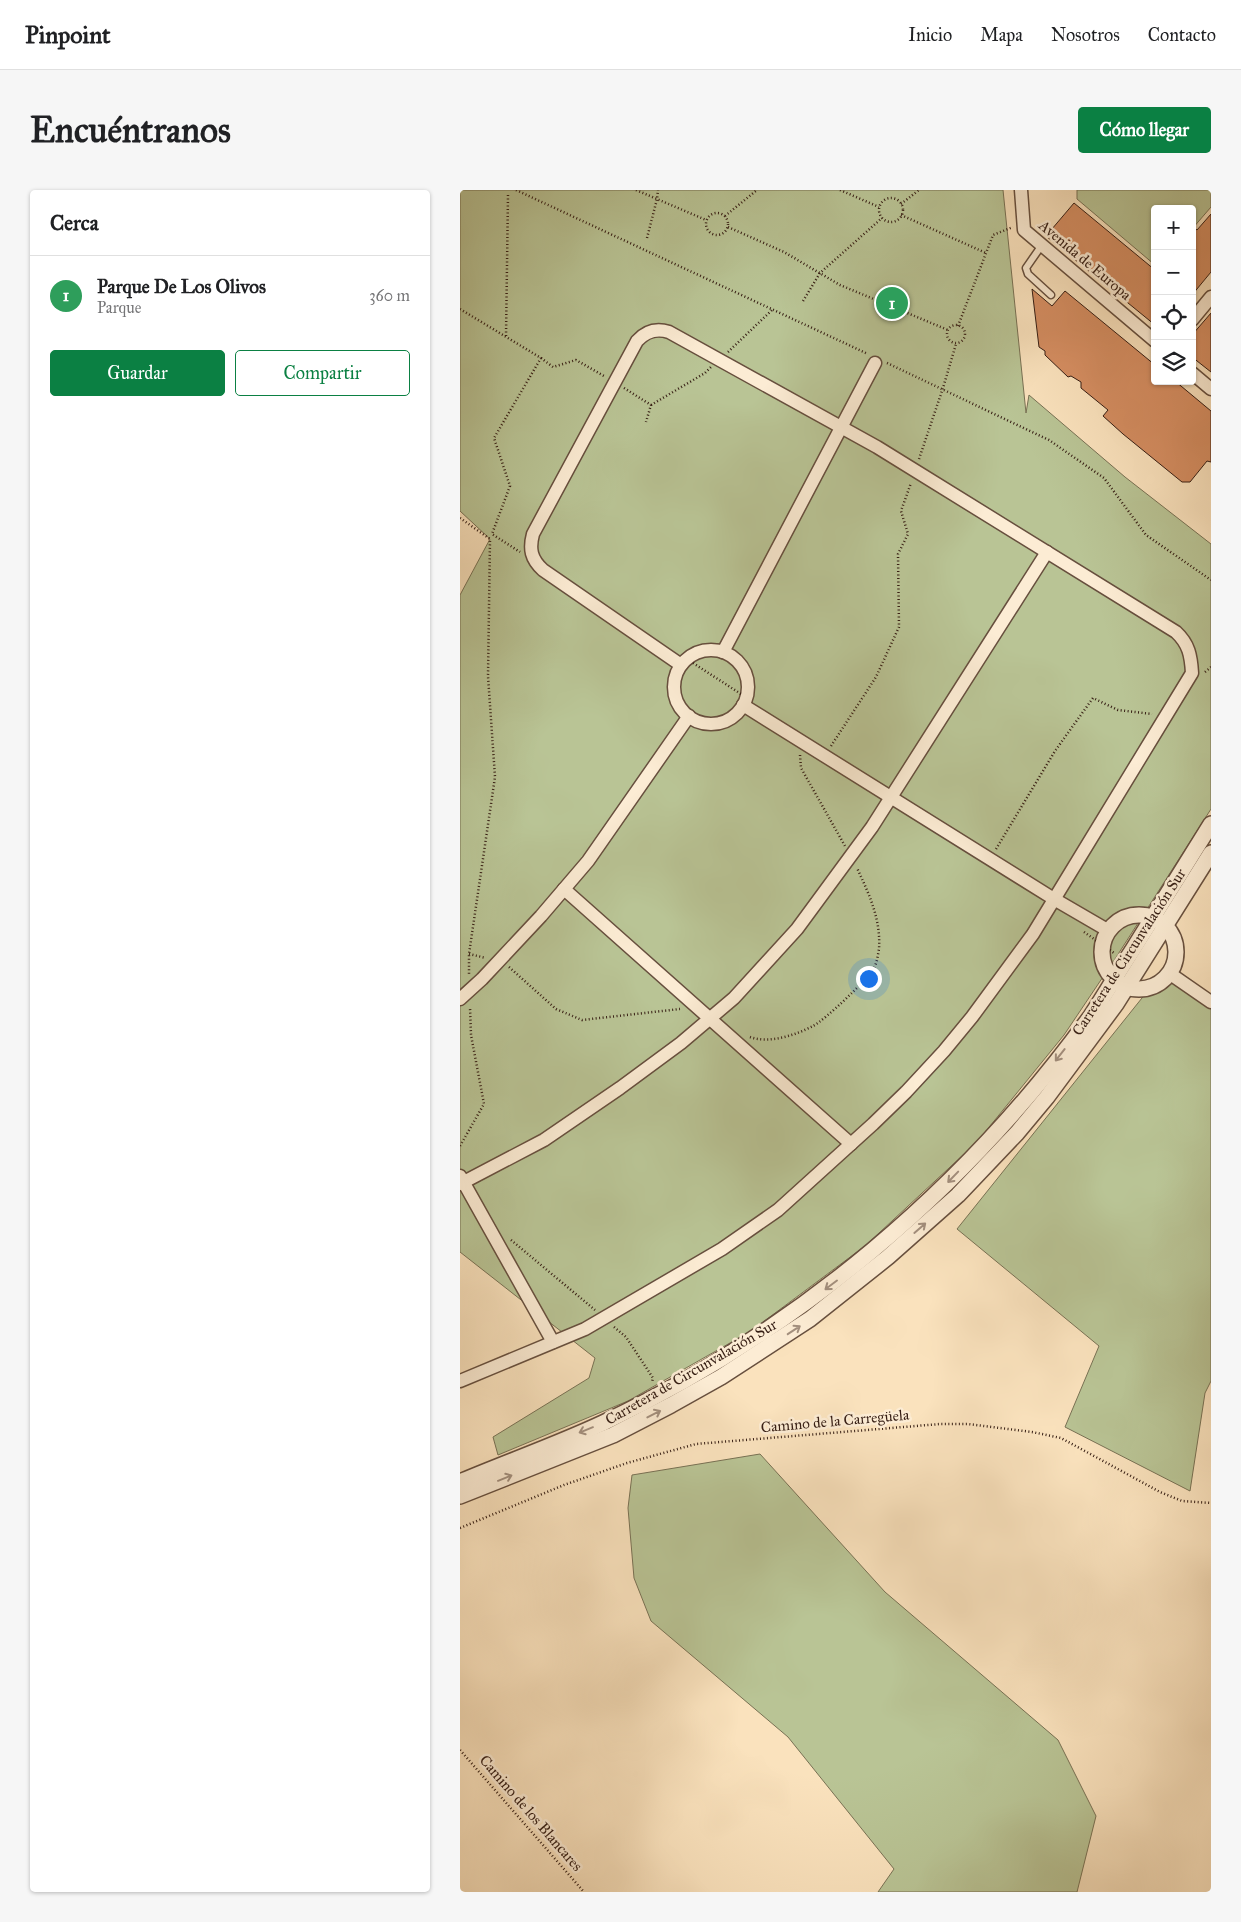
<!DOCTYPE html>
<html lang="es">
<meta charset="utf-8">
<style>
body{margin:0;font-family:"IM FELL Great Primer",serif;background:#f6f6f6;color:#202124}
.controls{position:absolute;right:15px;top:15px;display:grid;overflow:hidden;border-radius:5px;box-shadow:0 1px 4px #0004}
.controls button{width:45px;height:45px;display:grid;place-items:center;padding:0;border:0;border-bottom:1px solid #e0e0e0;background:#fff;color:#202124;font:25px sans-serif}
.you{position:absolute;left:408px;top:788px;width:18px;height:18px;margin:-12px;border:4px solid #fff;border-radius:50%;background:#1a73e8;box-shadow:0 0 0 8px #1a73e833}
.badge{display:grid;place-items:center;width:32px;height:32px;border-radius:50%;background:#0b8043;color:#fff;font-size:16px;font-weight:700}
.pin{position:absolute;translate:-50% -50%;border:2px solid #fff;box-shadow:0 1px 5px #0006}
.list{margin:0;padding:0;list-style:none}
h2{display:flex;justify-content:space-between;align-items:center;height:65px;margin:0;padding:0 20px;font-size:21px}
h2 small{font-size:16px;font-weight:400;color:#757577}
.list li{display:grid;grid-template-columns:32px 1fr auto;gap:15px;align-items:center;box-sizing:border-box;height:80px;padding:0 20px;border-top:1px solid #e0e0e0}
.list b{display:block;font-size:19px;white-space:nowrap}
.list p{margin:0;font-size:16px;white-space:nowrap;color:#757577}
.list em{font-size:16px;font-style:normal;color:#757577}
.actions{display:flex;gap:10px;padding:15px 20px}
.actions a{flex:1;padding:11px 0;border:1px solid #0b8043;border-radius:5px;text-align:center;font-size:18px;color:#0b8043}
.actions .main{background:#0b8043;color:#fff}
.icon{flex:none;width:28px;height:28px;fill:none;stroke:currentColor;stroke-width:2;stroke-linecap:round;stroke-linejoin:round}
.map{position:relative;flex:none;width:751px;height:1702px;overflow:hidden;border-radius:5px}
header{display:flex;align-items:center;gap:30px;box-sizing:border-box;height:70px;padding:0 25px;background:#fff;border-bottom:1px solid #e0e0e0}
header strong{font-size:24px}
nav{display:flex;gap:28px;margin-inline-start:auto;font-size:18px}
.intro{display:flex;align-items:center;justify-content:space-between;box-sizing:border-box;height:120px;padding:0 30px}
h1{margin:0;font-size:35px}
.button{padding:12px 22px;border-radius:5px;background:#0b8043;color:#fff;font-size:18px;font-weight:700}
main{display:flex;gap:30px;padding:0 30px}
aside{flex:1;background:#fff;border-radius:5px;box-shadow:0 1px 4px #0004}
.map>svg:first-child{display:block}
.green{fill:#b9c495;stroke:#787154}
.building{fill:#d58e62;stroke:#361e14}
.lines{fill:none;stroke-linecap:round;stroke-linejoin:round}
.service-casing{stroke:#674f3e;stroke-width:9}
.minor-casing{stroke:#674f3e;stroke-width:15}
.tertiary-casing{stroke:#674f3e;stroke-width:18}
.path{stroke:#361e14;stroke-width:2.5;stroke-dasharray:1 2.5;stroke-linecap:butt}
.service{stroke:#fcecd4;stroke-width:6}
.minor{stroke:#fcecd4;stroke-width:12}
.tertiary{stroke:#fcecd4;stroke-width:15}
.oneway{stroke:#a38f7e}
.labels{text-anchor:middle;stroke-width:5;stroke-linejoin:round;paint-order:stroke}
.street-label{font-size:15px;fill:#361e14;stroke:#fcecd4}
</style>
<header>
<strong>Pinpoint</strong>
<nav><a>Inicio</a><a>Mapa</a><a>Nosotros</a><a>Contacto</a></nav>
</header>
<div class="intro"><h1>Encuéntranos</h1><a class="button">Cómo llegar</a></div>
<main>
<aside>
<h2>Cerca<small></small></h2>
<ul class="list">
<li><span class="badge" style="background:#2e9e5b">1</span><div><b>Parque De Los Olivos</b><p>Parque</p></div><em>360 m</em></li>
</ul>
<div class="actions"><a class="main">Guardar</a><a>Compartir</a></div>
</aside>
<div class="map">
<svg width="751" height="1702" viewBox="0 0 751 1702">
<rect width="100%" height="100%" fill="#fae2bd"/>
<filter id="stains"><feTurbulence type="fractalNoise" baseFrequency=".004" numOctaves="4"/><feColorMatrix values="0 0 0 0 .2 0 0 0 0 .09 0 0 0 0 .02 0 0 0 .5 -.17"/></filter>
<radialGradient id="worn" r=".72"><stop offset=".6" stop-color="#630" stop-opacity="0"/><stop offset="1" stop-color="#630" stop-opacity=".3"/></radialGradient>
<g class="green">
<path d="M0 0H543L566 223 569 205 665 287 751 354V619L655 769 604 845 517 952 405 1056 291 1141 168 1211 38 1265 33 1247 129 1188 135 1168 0 1062V405L30 349 0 321Z"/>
<path d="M617 0H751V17L732 39V19H695V75L617 9Z"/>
<path d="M706 774 751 809V1191L745 1203 730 1301 605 1237 639 1156 497 1039 690 798Z"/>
<path d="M300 1264 425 1402 598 1550 636 1626 617 1702H418L434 1679 328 1547 191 1431 174 1388 168 1318 172 1285Z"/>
</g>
<g class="building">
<path d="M614 13 695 80V135L586 46Z"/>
<path d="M751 24V82L732 105V36L737 40Z"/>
<path d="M572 99 592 116 605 101 695 175V191H715L751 221V272L747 271 730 292H722L663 244 643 226 648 220 621 198V192L611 186 608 187 585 165V161L579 157Z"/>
<path d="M751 123V182L732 167V145Z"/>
</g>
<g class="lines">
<defs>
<path id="service" d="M582 55 566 78 568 84 591 105"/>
<g id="minor">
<path d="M561 0 564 40 695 151"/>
<path d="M732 130 751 107"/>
<path d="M732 183 751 199"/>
<circle cx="251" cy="497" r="37"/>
<path d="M263 462 415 173"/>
<path d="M283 515 594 709 649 741"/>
<path d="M104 699 391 954"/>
<path d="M709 783 751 812"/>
<path d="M0 809 22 789 81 726 128 671 229 526"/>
<path d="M0 986 93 1152"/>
<path d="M0 994 84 950 160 898 221 853 274 808 337 739 412 637 587 362"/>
<path d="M0 1191 125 1139 262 1059 318 1020 413 934 446 902 484 861 512 827 573 744 732 483C731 466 729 454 716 442L417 257 209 142C196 138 186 141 177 151L73 344C69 359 71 369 83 380L221 475"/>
</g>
<g id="tertiary">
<circle cx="679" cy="762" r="37"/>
<path d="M0 1292C47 1272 96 1255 143 1233 337 1141 505 1000 631 826 645 805 658 782 672 761 698 719 725 676 751 634"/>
<path d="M0 1306 153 1245 211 1215 261 1187 350 1129 428 1067 498 1005 557 943 587 907 656 814 751 663"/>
</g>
</defs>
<use href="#service" class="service-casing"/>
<use href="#minor" class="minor-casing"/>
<use href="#tertiary" class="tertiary-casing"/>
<g class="path">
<path d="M56 0 408 164"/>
<path d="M176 0 246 30"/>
<path d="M380 0 419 17"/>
<circle cx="431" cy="20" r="12"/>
<path d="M441 14 459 0"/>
<circle cx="257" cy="34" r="11"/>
<path d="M441 25 526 63"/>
<path d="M265 26 297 0"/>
<path d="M268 37 324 62 380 95 488 140"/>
<path d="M187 48 197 9 198 0"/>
<path d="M343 111 360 83 422 28"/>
<path d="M0 119 81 168 34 248 50 296 32 344 60 362"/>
<circle cx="496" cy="144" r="9"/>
<path d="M498 136 533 45 553 37"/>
<path d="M46 146 48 5"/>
<path d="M268 162 312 120"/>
<path d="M81 168 93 177 116 170 144 186"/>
<path d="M427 173 589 250 644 288 686 345 751 390"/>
<path d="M164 198 191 215 186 232"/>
<path d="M191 215 245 183 251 177"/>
<path d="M459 269 483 198 496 154"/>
<path d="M0 328 30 349 28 486 35 587 9 764V784"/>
<path d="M233 473 281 504"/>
<path d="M745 482 751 477"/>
<path d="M371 556 416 487 439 437 438 364 448 344 441 321 451 293"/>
<path d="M340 565 341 578 385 656"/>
<path d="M536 659 595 561 633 508 658 520 692 524"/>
<path d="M624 742 654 763"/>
<path d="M9 764 26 768"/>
<path d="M49 777 96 819 122 830 220 819"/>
<path d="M290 847C309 854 336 845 353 836 365 830 408 789 414 778 417 773 418 764 419 759 421 729 409 704 397 678"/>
<path d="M0 956 24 914 11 845 10 817"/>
<path d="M51 1050 135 1120"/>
<path d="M154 1137 166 1147 193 1188 192 1192"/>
<path d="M0 1338 104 1295 167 1273 236 1254 480 1234H508L572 1242 601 1248 700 1302 722 1311 751 1313"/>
<path d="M0 1560 124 1702"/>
</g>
<use href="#service" class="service"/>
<use href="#minor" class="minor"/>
<use href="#tertiary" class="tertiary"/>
</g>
<defs><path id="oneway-shaft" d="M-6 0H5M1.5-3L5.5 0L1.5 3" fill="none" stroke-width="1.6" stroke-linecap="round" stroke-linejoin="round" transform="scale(1.25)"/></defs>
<g class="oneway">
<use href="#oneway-shaft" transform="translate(600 865) rotate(128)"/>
<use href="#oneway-shaft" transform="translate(493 987) rotate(134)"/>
<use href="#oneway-shaft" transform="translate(460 1038) rotate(-41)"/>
<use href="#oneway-shaft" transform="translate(371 1095) rotate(143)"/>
<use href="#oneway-shaft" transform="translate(334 1140) rotate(-33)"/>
<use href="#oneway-shaft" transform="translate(194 1224) rotate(-27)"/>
<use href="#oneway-shaft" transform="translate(126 1240) rotate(158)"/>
<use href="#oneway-shaft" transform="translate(45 1288) rotate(-22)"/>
</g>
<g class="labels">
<g class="street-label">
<text transform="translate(625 70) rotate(40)" y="5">Avenida de Europa</text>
<text transform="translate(669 762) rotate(-57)" y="5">Carretera de Circunvalación Sur</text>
<text transform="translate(231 1182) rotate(-30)" y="5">Carretera de Circunvalación Sur</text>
<text transform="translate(375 1231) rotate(-5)" y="5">Camino de la Carregüela</text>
<text transform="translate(71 1623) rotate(49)" y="5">Camino de los Blancares</text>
</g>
</g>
<rect width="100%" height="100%" filter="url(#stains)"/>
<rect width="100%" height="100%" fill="url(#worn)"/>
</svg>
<div class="controls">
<button>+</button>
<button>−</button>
<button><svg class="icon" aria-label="locate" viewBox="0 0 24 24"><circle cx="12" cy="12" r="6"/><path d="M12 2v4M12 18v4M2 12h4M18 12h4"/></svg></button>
<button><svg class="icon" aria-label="layers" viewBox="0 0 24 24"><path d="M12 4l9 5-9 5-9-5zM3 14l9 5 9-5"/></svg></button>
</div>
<div class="you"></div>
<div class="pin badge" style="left:432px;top:113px;background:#2e9e5b">1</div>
</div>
</main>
